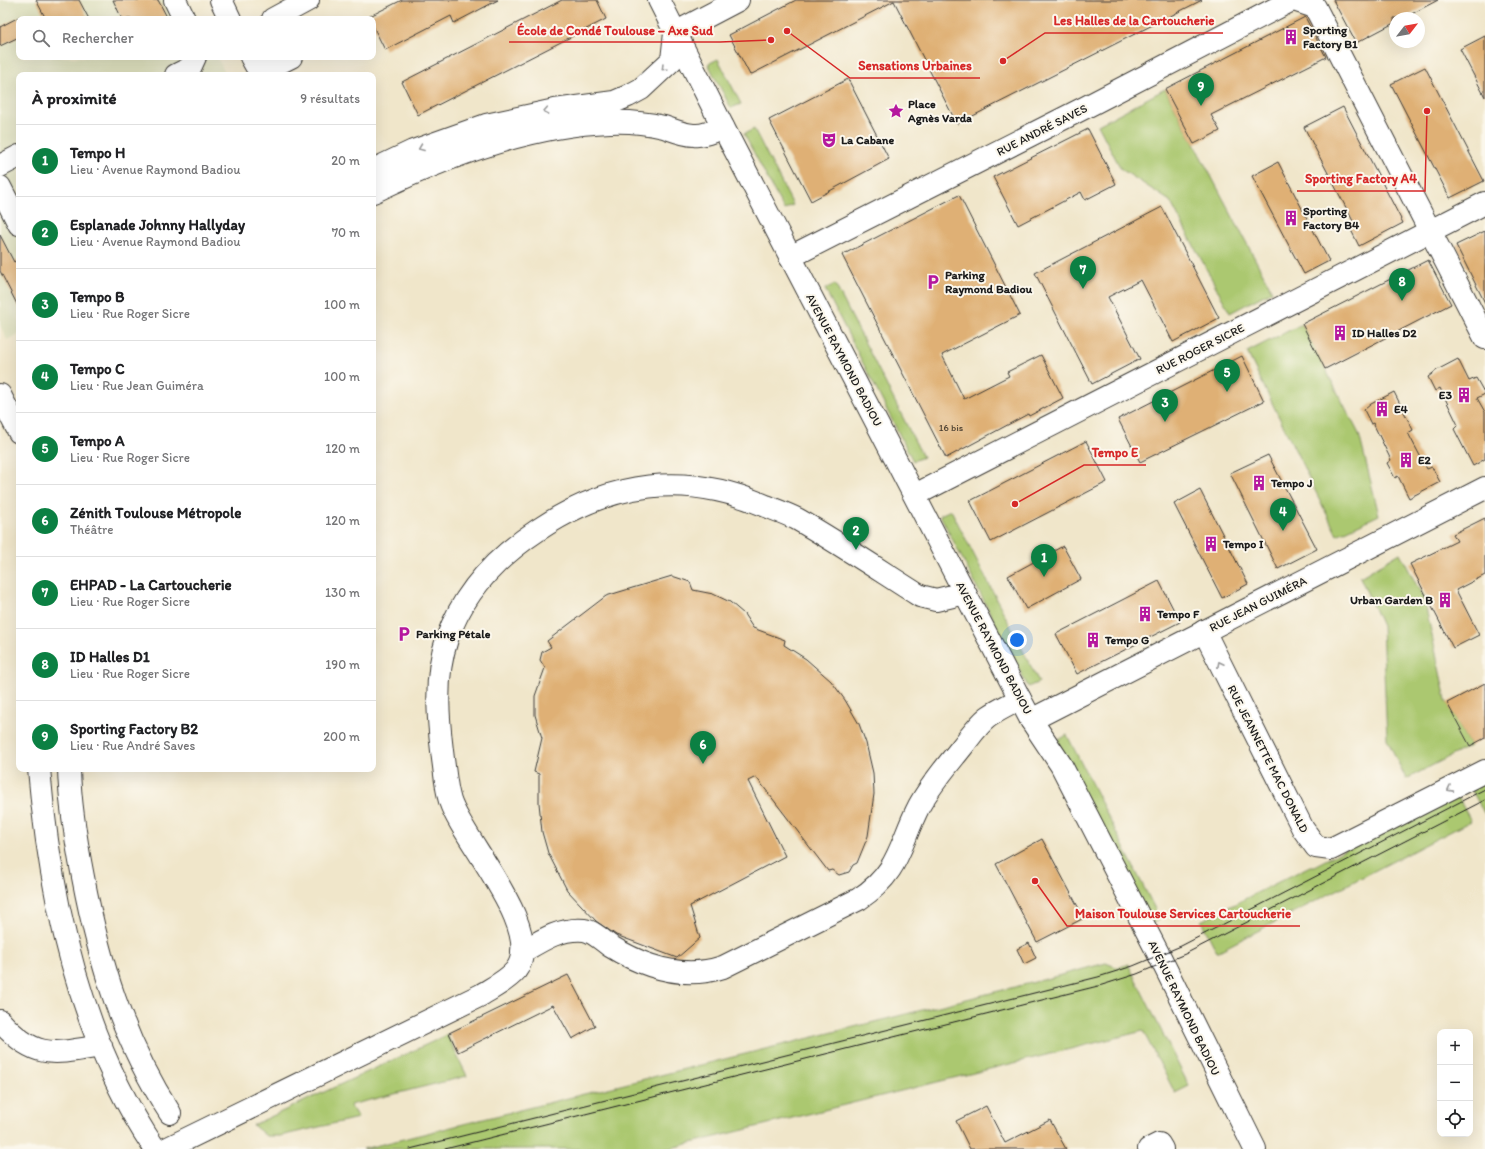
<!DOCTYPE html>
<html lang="fr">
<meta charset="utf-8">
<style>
body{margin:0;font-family:Itim,sans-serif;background:#f6f6f6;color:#202124}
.controls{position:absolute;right:12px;bottom:12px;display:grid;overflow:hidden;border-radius:8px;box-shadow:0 4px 16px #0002}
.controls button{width:36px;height:36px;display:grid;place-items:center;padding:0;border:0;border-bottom:1px solid #e0e0e0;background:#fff;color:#202124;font:20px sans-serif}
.compass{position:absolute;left:1389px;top:12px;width:36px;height:36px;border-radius:50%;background:#fff;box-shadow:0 4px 16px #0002;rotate:59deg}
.you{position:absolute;left:1017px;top:640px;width:14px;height:14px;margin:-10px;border:3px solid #fff;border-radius:50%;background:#1a73e8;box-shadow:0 0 0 6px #1a73e833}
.badge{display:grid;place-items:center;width:26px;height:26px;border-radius:50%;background:#0b8043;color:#fff;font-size:13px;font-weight:700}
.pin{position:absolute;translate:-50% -33px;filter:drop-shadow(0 1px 2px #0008)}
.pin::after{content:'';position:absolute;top:21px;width:14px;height:12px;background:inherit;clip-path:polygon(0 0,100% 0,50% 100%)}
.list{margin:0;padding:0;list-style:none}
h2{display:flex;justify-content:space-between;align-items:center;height:52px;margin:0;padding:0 16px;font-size:17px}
h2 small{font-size:13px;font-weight:400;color:#757577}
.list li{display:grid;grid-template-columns:26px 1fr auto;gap:12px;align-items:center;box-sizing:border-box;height:72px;padding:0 16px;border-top:1px solid #e0e0e0}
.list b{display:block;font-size:15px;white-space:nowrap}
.list p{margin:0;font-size:13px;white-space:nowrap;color:#757577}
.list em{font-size:13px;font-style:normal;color:#757577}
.icon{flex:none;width:22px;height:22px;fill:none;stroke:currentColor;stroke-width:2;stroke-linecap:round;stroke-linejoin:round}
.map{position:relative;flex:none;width:1485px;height:1149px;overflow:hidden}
.search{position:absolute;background:#fff;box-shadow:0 4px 16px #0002;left:16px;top:16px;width:360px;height:44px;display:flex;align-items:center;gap:10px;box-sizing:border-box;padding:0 14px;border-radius:8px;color:#757577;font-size:15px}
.panel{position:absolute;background:#fff;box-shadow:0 4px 16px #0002;left:16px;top:72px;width:360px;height:700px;border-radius:8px}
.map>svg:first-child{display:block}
.built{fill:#dcdebc}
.green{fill:#abc86f;stroke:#647246}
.building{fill:#dfb074}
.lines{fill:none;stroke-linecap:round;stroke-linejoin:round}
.minor-casing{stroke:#3c3a36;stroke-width:24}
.minor{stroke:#fff;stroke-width:22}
.tram{stroke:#1c1c1c;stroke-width:1}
.oneway{stroke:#999}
.labels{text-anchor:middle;stroke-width:4;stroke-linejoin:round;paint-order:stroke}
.number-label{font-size:10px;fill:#4d4132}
.poi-label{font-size:12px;font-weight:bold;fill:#1c1c1c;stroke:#fbf7ec;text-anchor:start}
.street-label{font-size:12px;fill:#1c1c1c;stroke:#fbf7ec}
.leader{fill:none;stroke:#d62828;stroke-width:1.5}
.callout-dot{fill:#d62828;stroke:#fbf7ec;stroke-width:1.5}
.callout-label{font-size:13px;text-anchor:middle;font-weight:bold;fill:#d62828;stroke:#fbf7ec;stroke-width:4;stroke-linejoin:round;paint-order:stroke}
</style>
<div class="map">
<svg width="1485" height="1149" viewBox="0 0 1485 1149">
<rect width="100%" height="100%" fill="#fbf7ec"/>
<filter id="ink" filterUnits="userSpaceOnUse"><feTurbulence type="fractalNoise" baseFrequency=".025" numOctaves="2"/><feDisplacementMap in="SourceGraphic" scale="8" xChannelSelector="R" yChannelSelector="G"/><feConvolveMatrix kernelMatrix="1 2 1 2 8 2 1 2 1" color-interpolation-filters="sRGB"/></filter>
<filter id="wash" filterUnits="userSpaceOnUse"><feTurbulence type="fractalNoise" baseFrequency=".012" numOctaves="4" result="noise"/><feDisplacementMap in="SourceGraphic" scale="16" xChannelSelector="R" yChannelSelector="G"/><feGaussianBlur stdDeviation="0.9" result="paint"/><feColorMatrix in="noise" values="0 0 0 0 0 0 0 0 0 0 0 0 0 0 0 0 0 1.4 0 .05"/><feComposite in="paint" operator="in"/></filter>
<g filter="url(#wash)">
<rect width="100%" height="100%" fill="#f0e6ca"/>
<path class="built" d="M0 0H188L198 19H19V57H217L226 75H19V334L7 340 0 325Z"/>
<g class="green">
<path d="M718 59 741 104 731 108 708 64Z"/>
<path d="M1165 89 1272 291 1230 313 1170 201 1121 169 1098 125Z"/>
<path d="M754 129 793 205 784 210 744 134Z"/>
<path d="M835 284 923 457 913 461 825 289Z"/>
<path d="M1302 324 1359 434 1379 515 1337 535 1247 352Z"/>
<path d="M951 510 1039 682 1028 687 940 515Z"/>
<path d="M1400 553 1424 599 1446 700 1470 746 1406 779 1387 739 1382 626 1360 577Z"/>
<path d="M1067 735 1160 919 1150 925 1055 742Z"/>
<path d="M1485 776V813H1484L1469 785Z"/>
<path d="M1455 792 1471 821 1217 952 1201 921 1310 866H1314Z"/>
<path d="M1106 963 1118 968 1128 964 1189 1086 1175 1093 1143 1031 667 1149H363L1031 983Z"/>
<path d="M447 1035 467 1076 350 1105 358 1118 280 1136H266L253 1125Z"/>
</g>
<g id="blocks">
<g class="building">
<path d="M36 0H79L89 19H46Z"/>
<path d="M113 0H158L168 19H122Z"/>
<path d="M402 0H498L454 23 451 16 385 50 373 26V19L368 17Z"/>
<path d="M562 0H597L606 19 418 115 402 82Z"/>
<path d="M796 0H1202L957 124 894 1 750 75 729 35Z"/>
<path d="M1333 0H1438L1404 18H1394V23L1356 43Z"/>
<path d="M19 17V37L0 46V27Z"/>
<path d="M1305 17 1326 57 1211 115 1220 131 1194 144 1165 89Z"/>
<path d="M1485 36V97L1460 49Z"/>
<path d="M1425 67 1484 181 1450 198 1391 84Z"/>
<path d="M848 79 889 159 811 201 769 120Z"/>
<path d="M1343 107 1403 223 1359 246 1348 224 1353 221 1304 127Z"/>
<path d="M1088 129 1116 184 1085 200 1081 192 1018 225 993 177Z"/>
<path d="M1278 162 1329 261 1304 274 1252 176Z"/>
<path d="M959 195 1020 315 942 355 964 399 1009 376 1007 372 1041 355 1063 398 1029 416 1028 414 946 458 842 255Z"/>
<path d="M1162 207 1219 318 1173 342 1141 280 1108 297 1140 359 1092 384 1035 273Z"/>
<path d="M1485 231V303L1456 245Z"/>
<path d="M0 235 14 262 19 259V308L0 271Z"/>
<path d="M1428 260 1451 304 1325 369 1302 324Z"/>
<path d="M1242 356 1264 401 1140 462 1118 419Z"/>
<path d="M1458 359 1469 381 1476 378 1485 394 1477 398 1485 412V459L1473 466 1454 429 1458 425 1440 388 1435 391 1428 377 1437 370Z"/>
<path d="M1394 392 1413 430 1408 433 1427 469 1432 467 1440 482 1409 498 1398 476 1395 478 1387 463 1391 460 1373 423 1371 424 1364 410 1371 404Z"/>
<path d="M1086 441 1107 482 991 542 970 501Z"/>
<path d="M1268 455 1317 549 1278 569 1230 473Z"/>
<path d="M1200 490 1248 584 1222 598 1174 504Z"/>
<path d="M1485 518V575L1456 590 1479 635 1453 648 1410 564 1457 541 1453 534Z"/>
<path d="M1063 546 1081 579 1026 609 1008 576Z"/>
<path d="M672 576 690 582 693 590 713 594 730 602 744 614 753 628 785 640 784 645 806 659 831 681 845 700 859 724 866 743 873 773 874 794 868 836 857 863 853 865 849 872 839 875 832 870 828 871 756 777 748 781 785 856 690 906 700 938 677 958 616 935 596 921 567 890 548 853 542 832 539 803V774L534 772 542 738 535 715V696L545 668 540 660 542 652 551 647 547 641 606 596Z"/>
<path d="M1159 581 1180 622 1077 674 1056 634Z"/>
<path d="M1485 683V738L1470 746 1447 703Z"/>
<path d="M1042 839 1084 918 1037 942 996 864Z"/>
<path d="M1029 943 1036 958 1024 964 1017 949Z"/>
<path d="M568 975 595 1026 572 1039 553 1005 458 1052 449 1033Z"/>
<path d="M986 1106 1005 1143 1050 1120 1066 1149H970L956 1121Z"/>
</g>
</g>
</g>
<g filter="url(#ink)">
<use href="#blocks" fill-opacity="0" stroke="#3c3a36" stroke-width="1"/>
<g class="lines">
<defs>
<g id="minor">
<path d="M175 0 184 19"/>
<path d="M221 0 230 19"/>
<path d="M659 0 723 127 1020 699 1031 720 1061 765 1159 955 1255 1149"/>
<path d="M1294 0 1315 7 1485 338"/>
<path d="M273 19 308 0"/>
<path d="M251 57 256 66 265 70 291 57"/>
<path d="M176 75 190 68 195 57"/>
<path d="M0 166 19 156"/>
<path d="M373 170 413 151 486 125 555 110 614 102 628 96 641 89 672 60 675 33 738 0"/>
<path d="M0 187 19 224"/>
<path d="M373 192C445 157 528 125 610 122 628 121 646 123 664 127 673 130 684 135 694 135 704 136 714 131 723 127"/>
<path d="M790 257 1086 107 1292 0"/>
<path d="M0 395 19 432"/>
<path d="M915 495 1485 203"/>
<path d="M1204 631 1303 829 1316 847 1331 849 1485 771"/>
<path d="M1031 720 1485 488"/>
<path d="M39 769C50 900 80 1038 155 1149"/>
<path d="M69 769C70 805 76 841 83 877 99 961 123 1041 170 1113"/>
<path d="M522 952C542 940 560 928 584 930 593 931 603 941 610 946 644 967 684 980 723 967L859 899C900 872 899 845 919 806 931 784 947 766 962 747 970 737 978 725 988 717 998 710 1009 705 1020 699"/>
<path d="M0 1021C35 1060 53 1054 101 1046"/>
<path d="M166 1149 481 995C492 988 507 981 516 970 546 930 463 841 450 801 446 788 445 773 443 759 438 719 434 677 447 639 463 592 497 557 538 530 611 481 685 471 766 506 776 510 787 514 797 519 839 543 879 570 920 596L936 600 965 593"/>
<path d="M1149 1149 1159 1144 1162 1149"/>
</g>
</defs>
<use href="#minor" class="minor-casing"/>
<use href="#minor" class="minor"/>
<g class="tram">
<path d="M410 1149 1098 977 1133 966 1181 946 1485 789"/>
<path d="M445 1149 1102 985 1137 974 1185 954 1485 800"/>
</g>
</g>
<defs><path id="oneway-chevron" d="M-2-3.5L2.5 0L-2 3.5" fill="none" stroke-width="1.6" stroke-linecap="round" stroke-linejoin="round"/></defs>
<g class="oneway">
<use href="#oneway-chevron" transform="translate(664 68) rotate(135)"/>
<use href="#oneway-chevron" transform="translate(546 111) rotate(169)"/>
<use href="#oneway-chevron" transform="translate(421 148) rotate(159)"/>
<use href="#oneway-chevron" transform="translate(1220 664) rotate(-117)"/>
<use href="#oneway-chevron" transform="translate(1450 789) rotate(152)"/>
</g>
</g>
<defs>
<symbol id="building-bare" viewBox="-9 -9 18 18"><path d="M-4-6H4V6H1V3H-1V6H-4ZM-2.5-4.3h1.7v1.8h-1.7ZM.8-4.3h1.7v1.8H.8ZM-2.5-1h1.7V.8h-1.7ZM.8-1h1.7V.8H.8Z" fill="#b5179e" stroke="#fbf7ec" stroke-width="2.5" paint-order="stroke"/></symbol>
<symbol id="sight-bare" viewBox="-9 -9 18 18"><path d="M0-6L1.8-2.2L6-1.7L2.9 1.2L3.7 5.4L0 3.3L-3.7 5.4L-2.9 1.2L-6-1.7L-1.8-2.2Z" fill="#b5179e" stroke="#fbf7ec" stroke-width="2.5" paint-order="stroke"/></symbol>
<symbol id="theatre-bare" viewBox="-9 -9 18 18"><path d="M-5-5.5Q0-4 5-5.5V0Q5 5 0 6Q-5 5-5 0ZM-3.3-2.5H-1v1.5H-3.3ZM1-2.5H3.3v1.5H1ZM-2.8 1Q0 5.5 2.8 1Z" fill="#b5179e" stroke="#fbf7ec" stroke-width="2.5" paint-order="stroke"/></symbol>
<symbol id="parking-bare" viewBox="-9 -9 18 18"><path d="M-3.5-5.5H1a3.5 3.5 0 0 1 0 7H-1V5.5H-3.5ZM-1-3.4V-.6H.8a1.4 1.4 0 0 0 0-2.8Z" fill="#b5179e" stroke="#fbf7ec" stroke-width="2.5" paint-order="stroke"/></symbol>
</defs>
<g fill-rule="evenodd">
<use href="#building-bare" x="1280" y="26" width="22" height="22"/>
<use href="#sight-bare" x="885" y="100" width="22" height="22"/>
<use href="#theatre-bare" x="818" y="129" width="22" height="22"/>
<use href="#building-bare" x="1280" y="207" width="22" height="22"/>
<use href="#parking-bare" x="922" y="271" width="22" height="22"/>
<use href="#building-bare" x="1329" y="322" width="22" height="22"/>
<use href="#building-bare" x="1453" y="384" width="22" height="22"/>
<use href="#building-bare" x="1371" y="398" width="22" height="22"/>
<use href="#building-bare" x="1395" y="449" width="22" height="22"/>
<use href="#building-bare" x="1248" y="472" width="22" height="22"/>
<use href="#building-bare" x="1200" y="533" width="22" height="22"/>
<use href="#building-bare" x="1434" y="589" width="22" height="22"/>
<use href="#building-bare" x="1134" y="603" width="22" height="22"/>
<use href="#parking-bare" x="393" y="623" width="22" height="22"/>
<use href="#building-bare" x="1082" y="629" width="22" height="22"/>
</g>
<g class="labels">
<g class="number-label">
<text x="951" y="431">16 bis</text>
</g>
<g class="poi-label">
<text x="1303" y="34">Sporting<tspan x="1303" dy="14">Factory B1</tspan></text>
<text x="908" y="108">Place<tspan x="908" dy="14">Agnès Varda</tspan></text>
<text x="841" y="144">La Cabane</text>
<text x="1303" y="215">Sporting<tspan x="1303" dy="14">Factory B4</tspan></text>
<text x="945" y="279">Parking<tspan x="945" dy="14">Raymond Badiou</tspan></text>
<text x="1352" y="337">ID Halles D2</text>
<text x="1452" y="399" text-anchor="end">E3</text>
<text x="1394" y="413">E4</text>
<text x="1418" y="464">E2</text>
<text x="1271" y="487">Tempo J</text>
<text x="1223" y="548">Tempo I</text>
<text x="1433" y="604" text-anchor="end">Urban Garden B</text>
<text x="1157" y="618">Tempo F</text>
<text x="416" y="638">Parking Pétale</text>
<text x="1105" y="644">Tempo G</text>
</g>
<g class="street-label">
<text transform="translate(1042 130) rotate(-27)" y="4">RUE ANDRÉ SAVES</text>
<text transform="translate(1200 349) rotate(-27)" y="4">RUE ROGER SICRE</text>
<text transform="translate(844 360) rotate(62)" y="4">AVENUE RAYMOND BADIOU</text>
<text transform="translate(1258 604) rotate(-27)" y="4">RUE JEAN GUIMÉRA</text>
<text transform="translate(994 648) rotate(62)" y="4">AVENUE RAYMOND BADIOU</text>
<text transform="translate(1268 759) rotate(63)" y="4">RUE JEANNETTE MAC DONALD</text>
<text transform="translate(1184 1008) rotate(64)" y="4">AVENUE RAYMOND BADIOU</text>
</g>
</g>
<path class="leader" d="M1003 61L1045 33H1223M771 40L720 42H509M787 31L850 78H980M1427 111L1425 191H1297M1015 504L1084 465H1146M1035 881L1067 926H1300"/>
<g class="callout-dot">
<circle cx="1003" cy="61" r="4"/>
<circle cx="771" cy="40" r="4"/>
<circle cx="787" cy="31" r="4"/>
<circle cx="1427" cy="111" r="4"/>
<circle cx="1015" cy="504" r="4"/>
<circle cx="1035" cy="881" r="4"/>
</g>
<g class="callout-label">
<text x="1134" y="25">Les Halles de la Cartoucherie</text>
<text x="615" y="35">École de Condé Toulouse – Axe Sud</text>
<text x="915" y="70">Sensations Urbaines</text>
<text x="1361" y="183">Sporting Factory A4</text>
<text x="1115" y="457">Tempo E</text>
<text x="1183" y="918">Maison Toulouse Services Cartoucherie</text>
</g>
</svg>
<div class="controls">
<button>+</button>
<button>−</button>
<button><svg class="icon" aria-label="locate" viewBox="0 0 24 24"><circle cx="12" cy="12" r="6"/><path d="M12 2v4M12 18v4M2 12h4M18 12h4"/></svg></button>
</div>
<svg class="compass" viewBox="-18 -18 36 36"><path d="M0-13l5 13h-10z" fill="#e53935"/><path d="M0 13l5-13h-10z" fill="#757577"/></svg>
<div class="you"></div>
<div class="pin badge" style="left:1044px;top:577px">1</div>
<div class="pin badge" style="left:856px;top:550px">2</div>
<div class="pin badge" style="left:1165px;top:422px">3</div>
<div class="pin badge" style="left:1283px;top:531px">4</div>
<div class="pin badge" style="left:1227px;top:392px">5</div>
<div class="pin badge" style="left:703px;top:764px">6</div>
<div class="pin badge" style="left:1083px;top:289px">7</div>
<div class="pin badge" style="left:1402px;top:301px">8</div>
<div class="pin badge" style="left:1201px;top:106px">9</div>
<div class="search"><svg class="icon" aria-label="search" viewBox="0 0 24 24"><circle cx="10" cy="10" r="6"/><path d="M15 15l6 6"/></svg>Rechercher</div>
<section class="panel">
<h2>À proximité<small>9 résultats</small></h2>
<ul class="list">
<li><span class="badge">1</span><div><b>Tempo H</b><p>Lieu · Avenue Raymond Badiou</p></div><em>20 m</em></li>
<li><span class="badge">2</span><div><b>Esplanade Johnny Hallyday</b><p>Lieu · Avenue Raymond Badiou</p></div><em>70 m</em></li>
<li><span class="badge">3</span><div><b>Tempo B</b><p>Lieu · Rue Roger Sicre</p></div><em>100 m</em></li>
<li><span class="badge">4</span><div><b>Tempo C</b><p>Lieu · Rue Jean Guiméra</p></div><em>100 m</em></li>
<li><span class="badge">5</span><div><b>Tempo A</b><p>Lieu · Rue Roger Sicre</p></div><em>120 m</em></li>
<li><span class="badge">6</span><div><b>Zénith Toulouse Métropole</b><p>Théâtre</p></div><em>120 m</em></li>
<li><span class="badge">7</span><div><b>EHPAD - La Cartoucherie</b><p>Lieu · Rue Roger Sicre</p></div><em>130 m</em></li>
<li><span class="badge">8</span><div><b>ID Halles D1</b><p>Lieu · Rue Roger Sicre</p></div><em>190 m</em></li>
<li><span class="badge">9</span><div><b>Sporting Factory B2</b><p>Lieu · Rue André Saves</p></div><em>200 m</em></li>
</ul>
</section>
</div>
